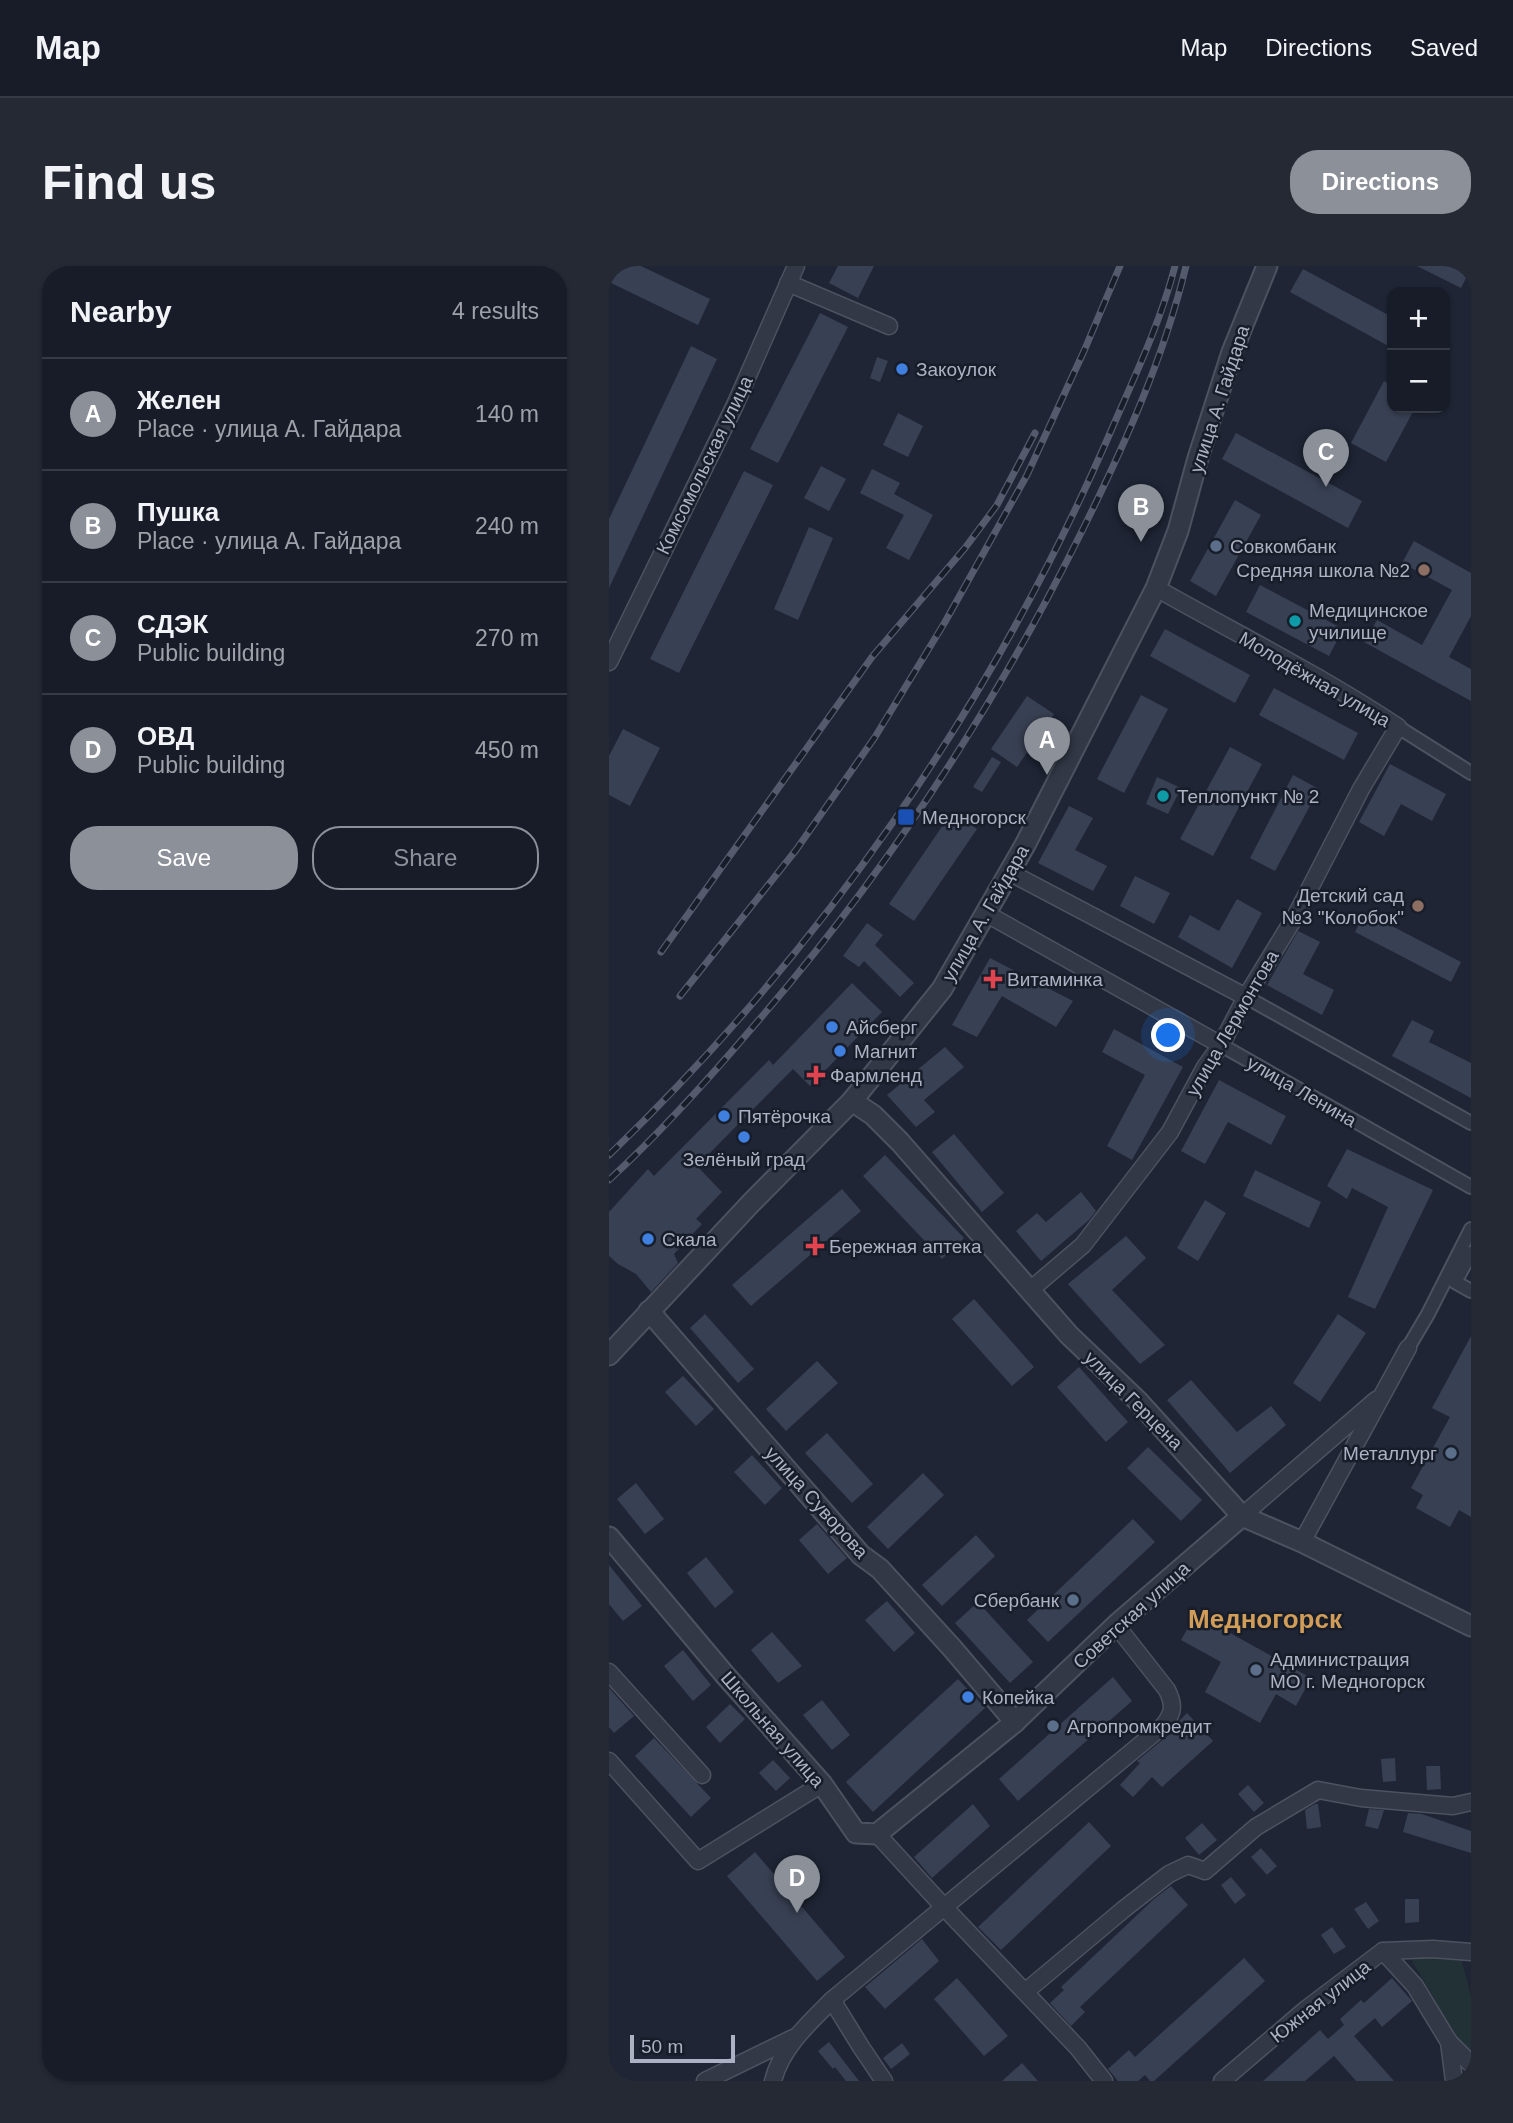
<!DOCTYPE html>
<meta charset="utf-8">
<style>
body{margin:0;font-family:Helvetica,sans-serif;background:#242934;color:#f1f3f6}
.controls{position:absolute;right:21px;top:21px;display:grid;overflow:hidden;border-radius:14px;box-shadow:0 2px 5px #0004}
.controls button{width:63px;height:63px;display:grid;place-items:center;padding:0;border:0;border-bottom:2px solid #363a45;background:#171c28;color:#f1f3f6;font:35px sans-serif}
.scale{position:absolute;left:21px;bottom:18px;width:105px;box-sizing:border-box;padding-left:7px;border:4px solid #acb2c3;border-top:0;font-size:19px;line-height:24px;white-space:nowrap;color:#acb2c3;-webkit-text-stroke:5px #181d2a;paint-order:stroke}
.you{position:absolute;left:560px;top:770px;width:24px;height:24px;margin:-18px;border:5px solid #fff;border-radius:50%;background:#1a73e8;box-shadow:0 0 0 10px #1a73e833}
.badge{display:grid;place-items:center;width:46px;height:46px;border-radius:50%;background:#8c9099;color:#fff;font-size:23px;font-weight:700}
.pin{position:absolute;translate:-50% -58px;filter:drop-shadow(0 2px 4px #0008)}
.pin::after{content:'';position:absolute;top:37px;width:24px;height:21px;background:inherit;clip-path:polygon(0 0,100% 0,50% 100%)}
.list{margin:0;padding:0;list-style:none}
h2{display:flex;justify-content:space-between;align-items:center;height:91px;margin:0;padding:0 28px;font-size:30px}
h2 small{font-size:23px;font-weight:400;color:#9ea1a8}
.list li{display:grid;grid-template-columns:46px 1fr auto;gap:21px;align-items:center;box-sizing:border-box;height:112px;padding:0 28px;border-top:2px solid #363a45}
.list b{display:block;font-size:26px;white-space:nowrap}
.list p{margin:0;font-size:23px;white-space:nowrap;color:#9ea1a8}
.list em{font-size:23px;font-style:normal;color:#9ea1a8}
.actions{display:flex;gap:14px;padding:21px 28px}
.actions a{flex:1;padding:16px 0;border:2px solid #8c9099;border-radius:28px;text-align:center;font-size:24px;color:#8c9099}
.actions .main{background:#8c9099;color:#fff}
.map{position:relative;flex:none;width:862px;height:1815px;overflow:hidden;border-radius:28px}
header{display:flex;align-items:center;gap:42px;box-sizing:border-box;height:98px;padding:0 35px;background:#171c28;border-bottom:2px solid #363a45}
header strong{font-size:33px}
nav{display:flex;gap:38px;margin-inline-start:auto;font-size:24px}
.intro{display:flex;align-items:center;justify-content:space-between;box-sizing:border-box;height:168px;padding:0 42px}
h1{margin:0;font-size:49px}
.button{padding:18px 32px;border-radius:28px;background:#8c9099;color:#fff;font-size:24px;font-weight:700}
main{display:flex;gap:42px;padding:0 42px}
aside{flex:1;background:#171c28;border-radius:28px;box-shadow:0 2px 5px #0004}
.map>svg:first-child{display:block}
.green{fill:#213136}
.building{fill:#384053}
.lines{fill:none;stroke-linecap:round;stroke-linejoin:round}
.pedestrian-casing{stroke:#4d5261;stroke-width:16}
.minor-casing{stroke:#4d5261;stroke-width:19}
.tertiary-casing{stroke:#4d5261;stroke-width:23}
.pedestrian{stroke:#323846;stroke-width:12}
.minor{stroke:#323846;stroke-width:16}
.tertiary{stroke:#323846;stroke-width:19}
.rail-casing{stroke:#545b6d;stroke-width:7}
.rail{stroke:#181d2a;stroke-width:4.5;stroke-dasharray:13;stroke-linecap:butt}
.shop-dot{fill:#3f7fe0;stroke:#181d2a;stroke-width:2.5}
.service-dot{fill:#5c6f8a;stroke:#181d2a;stroke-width:2.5}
.education-dot{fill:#8d6e63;stroke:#181d2a;stroke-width:2.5}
.culture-dot{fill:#0f9aa8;stroke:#181d2a;stroke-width:2.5}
.transit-dot{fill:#1a4fb4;stroke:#181d2a;stroke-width:2.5}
.health-dot{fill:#e0444e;stroke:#181d2a;stroke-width:2.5}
.labels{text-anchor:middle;stroke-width:5;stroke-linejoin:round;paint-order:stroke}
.poi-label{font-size:19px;fill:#acb2c3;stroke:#181d2a;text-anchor:start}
.street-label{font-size:19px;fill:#acb2c3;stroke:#181d2a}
.district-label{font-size:26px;font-weight:bold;fill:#d19d59;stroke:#181d2a}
</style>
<header>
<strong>Map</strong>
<nav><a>Map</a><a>Directions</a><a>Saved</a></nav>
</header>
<div class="intro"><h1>Find us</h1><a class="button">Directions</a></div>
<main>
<aside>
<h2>Nearby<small>4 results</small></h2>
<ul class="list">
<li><span class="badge">A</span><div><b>Желен</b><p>Place · улица А. Гайдара</p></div><em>140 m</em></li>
<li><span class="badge">B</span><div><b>Пушка</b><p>Place · улица А. Гайдара</p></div><em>240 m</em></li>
<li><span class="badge">C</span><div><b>СДЭК</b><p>Public building</p></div><em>270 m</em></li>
<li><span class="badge">D</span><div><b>ОВД</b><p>Public building</p></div><em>450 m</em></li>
</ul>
<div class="actions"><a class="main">Save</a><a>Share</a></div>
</aside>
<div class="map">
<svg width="862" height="1815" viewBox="0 0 862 1815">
<rect width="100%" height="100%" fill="#1f2535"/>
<path class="green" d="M807 1688 852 1692 862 1730V1794L842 1770 825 1732 803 1695Z"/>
<g class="building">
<path d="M0 0H32L101 33 89 59 0 16Z"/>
<path d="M229 0H265L249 32 220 17Z"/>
<path d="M808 0H862V2L852 22Z"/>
<path d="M694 3 783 51V82L681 26Z"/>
<path d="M211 47 239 61 169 197 141 183Z"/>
<path d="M82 80 108 93 0 322V253Z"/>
<path d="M268 91 279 95 271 116 261 112Z"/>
<path d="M775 115 783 120V142H806L777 196 742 177Z"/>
<path d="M289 147 314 160 299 191 274 179Z"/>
<path d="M627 167 753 235 739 262 613 193Z"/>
<path d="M212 200 237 213 220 245 195 232Z"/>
<path d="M263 203 291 217 285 228 324 249 300 294 277 282 295 249 251 227Z"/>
<path d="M135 205 164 219 70 407 41 393Z"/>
<path d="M626 234 652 249 607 330 581 315Z"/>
<path d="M200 261 224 272 189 354 165 343Z"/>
<path d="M805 275 862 307V350L840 391 862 403V435L755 376 768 354 813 379 843 324 793 297Z"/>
<path d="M651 319 734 363 720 390 637 346Z"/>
<path d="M556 363 641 409 626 437 541 390Z"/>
<path d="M665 422 749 467 735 494 650 449Z"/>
<path d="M532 429 559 443 515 527 488 513Z"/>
<path d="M418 430 445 448 408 501 382 483Z"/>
<path d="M14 463 51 482 21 540 0 529V490Z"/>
<path d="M621 481 653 498 604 590 571 573Z"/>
<path d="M383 491 392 496 373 526 364 521Z"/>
<path d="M781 498 837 528 823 555 792 538 775 570 750 556Z"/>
<path d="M684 509 710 523 666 605 641 592Z"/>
<path d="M548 511 572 522 559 548 537 538Z"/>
<path d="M460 540 484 552 466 584 498 600 484 625 429 597Z"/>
<path d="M343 546 368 563 305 655 280 638Z"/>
<path d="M526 610 561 627 545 658 511 640Z"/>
<path d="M628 633 653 647 623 702 569 671 581 649 610 665Z"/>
<path d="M756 646 852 696 842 716 746 666Z"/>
<path d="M258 657 274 669 266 679 305 717 291 731 255 695 250 701 234 690Z"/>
<path d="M689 665 711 676 694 708 725 724 713 749 658 719Z"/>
<path d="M381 692 464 735 447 761 393 730 368 771 343 759Z"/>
<path d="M243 717 273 746 201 820 184 803 88 900 113 926 87 953 93 958 65 988 69 997 42 1026 27 1008 9 998 0 990V946L39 903 45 910 160 794 164 799Z"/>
<path d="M803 754 825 765 820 776 862 797V832L783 790Z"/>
<path d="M505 763 574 801 523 894 498 880 536 809 493 786Z"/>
<path d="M336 781 355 801 315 834 326 846 307 861 278 829Z"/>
<path d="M610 814 677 850 662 879 619 856 596 898 572 885Z"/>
<path d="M345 868 395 927 373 946 323 886Z"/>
<path d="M738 883 824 924 766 1043 739 1031 779 941 743 922 738 933 718 920Z"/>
<path d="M276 889 355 972 333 993 254 910Z"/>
<path d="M646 904 712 936 700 962 634 930Z"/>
<path d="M233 923 252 945 142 1040 123 1019Z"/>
<path d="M472 926 487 945 480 954 432 995 407 965 428 947 437 956Z"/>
<path d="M596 934 617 947 589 995 568 982Z"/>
<path d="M517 970 537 992 503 1024 556 1079 531 1098 459 1018Z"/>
<path d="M365 1033 425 1101 403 1120 343 1053Z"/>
<path d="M96 1048 145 1103 129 1117 81 1062Z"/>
<path d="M729 1048 757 1067 711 1136 684 1117Z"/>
<path d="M862 1070V1251L850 1244 841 1261 807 1242 814 1229 802 1222 841 1151 823 1142Z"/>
<path d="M208 1095 229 1117 177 1165 157 1143Z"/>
<path d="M470 1101 519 1156 497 1176 448 1121Z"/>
<path d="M74 1110 105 1143 87 1160 56 1126Z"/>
<path d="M582 1114 628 1166 662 1140 677 1159 621 1207 558 1134Z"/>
<path d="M218 1167 264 1218 243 1237 196 1187Z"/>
<path d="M539 1181 593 1234 572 1255 518 1202Z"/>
<path d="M143 1189 173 1222 156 1239 125 1206Z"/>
<path d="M314 1207 335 1229 279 1283 258 1261Z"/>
<path d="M27 1217 55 1253 36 1268 8 1233Z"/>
<path d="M524 1253 546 1276 439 1376 418 1354Z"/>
<path d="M208 1258 238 1292 219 1308 190 1274Z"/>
<path d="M367 1269 386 1290 333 1340 313 1319Z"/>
<path d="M97 1291 125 1326 106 1342 78 1307Z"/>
<path d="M0 1299 33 1340 14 1355 0 1338Z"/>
<path d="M278 1335 306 1367 285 1386 256 1354Z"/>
<path d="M369 1336 424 1396 401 1417 346 1357Z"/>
<path d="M587 1348 702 1412 687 1440 667 1428 651 1457 596 1426 612 1396 572 1374Z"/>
<path d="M163 1366 193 1400 169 1417 142 1384Z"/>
<path d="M74 1384 102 1419 84 1435 55 1400Z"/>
<path d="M504 1411 523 1435 409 1535 390 1513Z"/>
<path d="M349 1413 376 1442 264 1546 237 1516Z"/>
<path d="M0 1422 25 1450 5 1467 0 1461Z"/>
<path d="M213 1434 241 1469 223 1484 194 1449Z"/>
<path d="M121 1438 136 1453 111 1477 97 1461Z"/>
<path d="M578 1447 604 1475 553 1521 543 1511 524 1531 511 1519 531 1497 528 1495 562 1467 570 1455Z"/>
<path d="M45 1472 102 1532 82 1551 26 1490Z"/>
<path d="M786 1492 787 1515 774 1516 772 1493Z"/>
<path d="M164 1494 181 1512 167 1525 150 1507Z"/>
<path d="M817 1500H831L832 1523 818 1524Z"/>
<path d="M639 1519 655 1537 645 1546 629 1528Z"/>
<path d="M364 1538 381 1560 323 1612 305 1591Z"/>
<path d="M706 1538H709L712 1561 698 1563 696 1544Z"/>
<path d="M760 1543 775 1544 769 1563 756 1560Z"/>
<path d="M799 1547 813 1548 862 1565V1587L794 1566Z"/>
<path d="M480 1556 502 1580 392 1684 369 1661Z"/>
<path d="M593 1557 608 1574 590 1589 576 1572Z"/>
<path d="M652 1582 668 1600 658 1609 642 1591Z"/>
<path d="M146 1586 236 1691 208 1715 118 1610Z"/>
<path d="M622 1611 637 1629 626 1638 612 1619Z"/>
<path d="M562 1620 579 1639 471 1741 476 1746 462 1760 441 1737 455 1724 452 1721 545 1633Z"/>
<path d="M796 1633H810V1656L796 1657Z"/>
<path d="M757 1636 770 1655 759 1663 745 1643Z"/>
<path d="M723 1661 737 1681 725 1688 712 1669Z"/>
<path d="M313 1673 330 1695 276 1743 256 1721Z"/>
<path d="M635 1692 656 1715 545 1815H541L536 1809 529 1815H509L499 1803 520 1784 526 1791Z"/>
<path d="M348 1712 399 1770 375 1790 325 1733Z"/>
<path d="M783 1712 803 1735 773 1761 766 1752 745 1770 785 1815H747L725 1790 696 1815H654L711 1764 719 1773 735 1759 731 1753 752 1734 755 1737Z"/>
<path d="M220 1776 250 1815H237L226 1801 224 1803 209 1785Z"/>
<path d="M293 1777 301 1788 282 1803 274 1792Z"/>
<path d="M413 1797 429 1815H393Z"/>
</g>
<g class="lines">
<defs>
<g id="pedestrian">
<path d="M789 461 862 507"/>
<path d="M637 731 862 857"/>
<path d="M612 779 862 921"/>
<path d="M862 987 846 1016 862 1025"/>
<path d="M799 1082 819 1048 862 963"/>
</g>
<g id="minor">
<path d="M179 17 280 60"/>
<path d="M0 396 126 139 187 0"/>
<path d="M400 606 637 731"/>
<path d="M376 647 612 779"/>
<path d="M420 1025 474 979 561 866 596 801 612 779 637 731 687 649 752 523 789 461C711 409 628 368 547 322"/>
<path d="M633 1250 767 1134"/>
<path d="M693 1276 799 1082"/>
<path d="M0 1406 93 1509"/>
<path d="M0 1495 89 1595 213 1518"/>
<path d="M268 1568 334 1640 469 1782 495 1815"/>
<path d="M774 1685 806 1720 840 1776 845 1815"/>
<path d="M416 1726 515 1643 560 1608 579 1599 596 1605 647 1561 709 1524 752 1532 844 1540 862 1536"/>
<path d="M223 1734 252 1781 275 1815"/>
<path d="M840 1776 862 1798"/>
<path d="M96 1815 184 1772"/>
<path d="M164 1815C172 1782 200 1757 223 1734L555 1459C565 1446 565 1438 558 1424L507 1359"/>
<path d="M613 1815 696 1744 774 1685 824 1683 862 1686"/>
</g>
<g id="tertiary">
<path d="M243 835 264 849 291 876 460 1069 529 1135 633 1250 693 1276 862 1360"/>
<path d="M40 1045 252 1289 271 1303 343 1382 406 1456"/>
<path d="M0 1089 142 937 243 835 333 723 416 579 547 322 569 265 589 192 623 86 658 0"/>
<path d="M0 1271 116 1409 213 1518 247 1567 268 1568 406 1456 507 1359 633 1250"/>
</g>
</defs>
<use href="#pedestrian" class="pedestrian-casing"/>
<use href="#minor" class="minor-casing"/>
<use href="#tertiary" class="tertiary-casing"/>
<use href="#pedestrian" class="pedestrian"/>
<use href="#minor" class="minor"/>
<use href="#tertiary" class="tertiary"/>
<defs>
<g id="rail">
<path d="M52 686 263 391 356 282 388 239 426 167"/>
<path d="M71 730 187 584 266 471 336 356 418 209 475 85 511 0"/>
<path d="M0 889C210 687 381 442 498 174 522 118 551 59 566 0"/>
<path d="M0 914C51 867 98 815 143 762 274 611 384 445 473 265 515 180 555 92 577 0"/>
</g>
</defs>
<use href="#rail" class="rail-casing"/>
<use href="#rail" class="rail"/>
</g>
<g class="shop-dot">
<circle cx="293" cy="103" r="7"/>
<circle cx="223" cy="761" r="7"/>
<circle cx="231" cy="785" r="7"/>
<circle cx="115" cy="850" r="7"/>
<circle cx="135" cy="871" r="7"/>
<circle cx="39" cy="973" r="7"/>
<circle cx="359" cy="1431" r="7"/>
</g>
<g class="service-dot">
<circle cx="607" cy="280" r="7"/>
<circle cx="842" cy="1187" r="7"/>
<circle cx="464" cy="1334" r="7"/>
<circle cx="647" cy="1404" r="7"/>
<circle cx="444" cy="1460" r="7"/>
</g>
<g class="education-dot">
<circle cx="815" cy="304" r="7"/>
<circle cx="809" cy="640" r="7"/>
</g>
<g class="culture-dot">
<circle cx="686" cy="355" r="7"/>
<circle cx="554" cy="530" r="7"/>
</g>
<rect class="transit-dot" x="288" y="542" width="18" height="18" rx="3.5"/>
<g class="health-dot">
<path d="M380.5 702.5h7v7h7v7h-7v7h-7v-7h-7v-7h7z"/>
<path d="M203.5 798.5h7v7h7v7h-7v7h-7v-7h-7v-7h7z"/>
<path d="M202.5 969.5h7v7h7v7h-7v7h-7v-7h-7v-7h7z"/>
</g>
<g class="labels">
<g class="poi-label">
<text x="307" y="110">Закоулок</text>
<text x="621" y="287">Совкомбанк</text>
<text x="801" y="311" text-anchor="end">Средняя школа №2</text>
<text x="700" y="351">Медицинское<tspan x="700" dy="22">училище</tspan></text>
<text x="568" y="537">Теплопункт № 2</text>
<text x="313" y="558">Медногорск</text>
<text x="795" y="636" text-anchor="end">Детский сад<tspan x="795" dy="22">№3 "Колобок"</tspan></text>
<text x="398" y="720">Витаминка</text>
<text x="237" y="768">Айсберг</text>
<text x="245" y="792">Магнит</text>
<text x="221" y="816">Фармленд</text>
<text x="129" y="857">Пятёрочка</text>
<text x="135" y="900" text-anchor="middle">Зелёный град</text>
<text x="53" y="980">Скала</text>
<text x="220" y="987">Бережная аптека</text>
<text x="828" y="1194" text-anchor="end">Металлург</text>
<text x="450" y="1341" text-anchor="end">Сбербанк</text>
<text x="661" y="1400">Администрация<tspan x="661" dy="22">МО г. Медногорск</tspan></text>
<text x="373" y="1438">Копейка</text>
<text x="458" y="1467">Агропромкредит</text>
</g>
<g class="street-label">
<text transform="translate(610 133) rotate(-72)" y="7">улица А. Гайдара</text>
<text transform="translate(95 199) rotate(-64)" y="7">Комсомольская улица</text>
<text transform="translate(706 413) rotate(30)" y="7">Молодёжная улица</text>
<text transform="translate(376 647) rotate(-60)" y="7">улица А. Гайдара</text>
<text transform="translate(623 757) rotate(-60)" y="7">улица Лермонтова</text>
<text transform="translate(693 825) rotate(30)" y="7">улица Ленина</text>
<text transform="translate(525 1134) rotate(45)" y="7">улица Герцена</text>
<text transform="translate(208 1236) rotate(48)" y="7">улица Суворова</text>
<text transform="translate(522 1349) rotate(-42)" y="7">Советская улица</text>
<text transform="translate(164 1463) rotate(49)" y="7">Школьная улица</text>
<text transform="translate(711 1735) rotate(-38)" y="7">Южная улица</text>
</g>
<g class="district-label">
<text x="656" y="1362">Медногорск</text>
</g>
</g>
</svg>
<div class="controls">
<button>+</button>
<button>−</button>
</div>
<div class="scale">50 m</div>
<div class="you"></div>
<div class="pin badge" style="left:438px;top:509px">A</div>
<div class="pin badge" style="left:532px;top:276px">B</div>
<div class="pin badge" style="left:717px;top:221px">C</div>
<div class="pin badge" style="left:188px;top:1647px">D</div>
</div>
</main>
